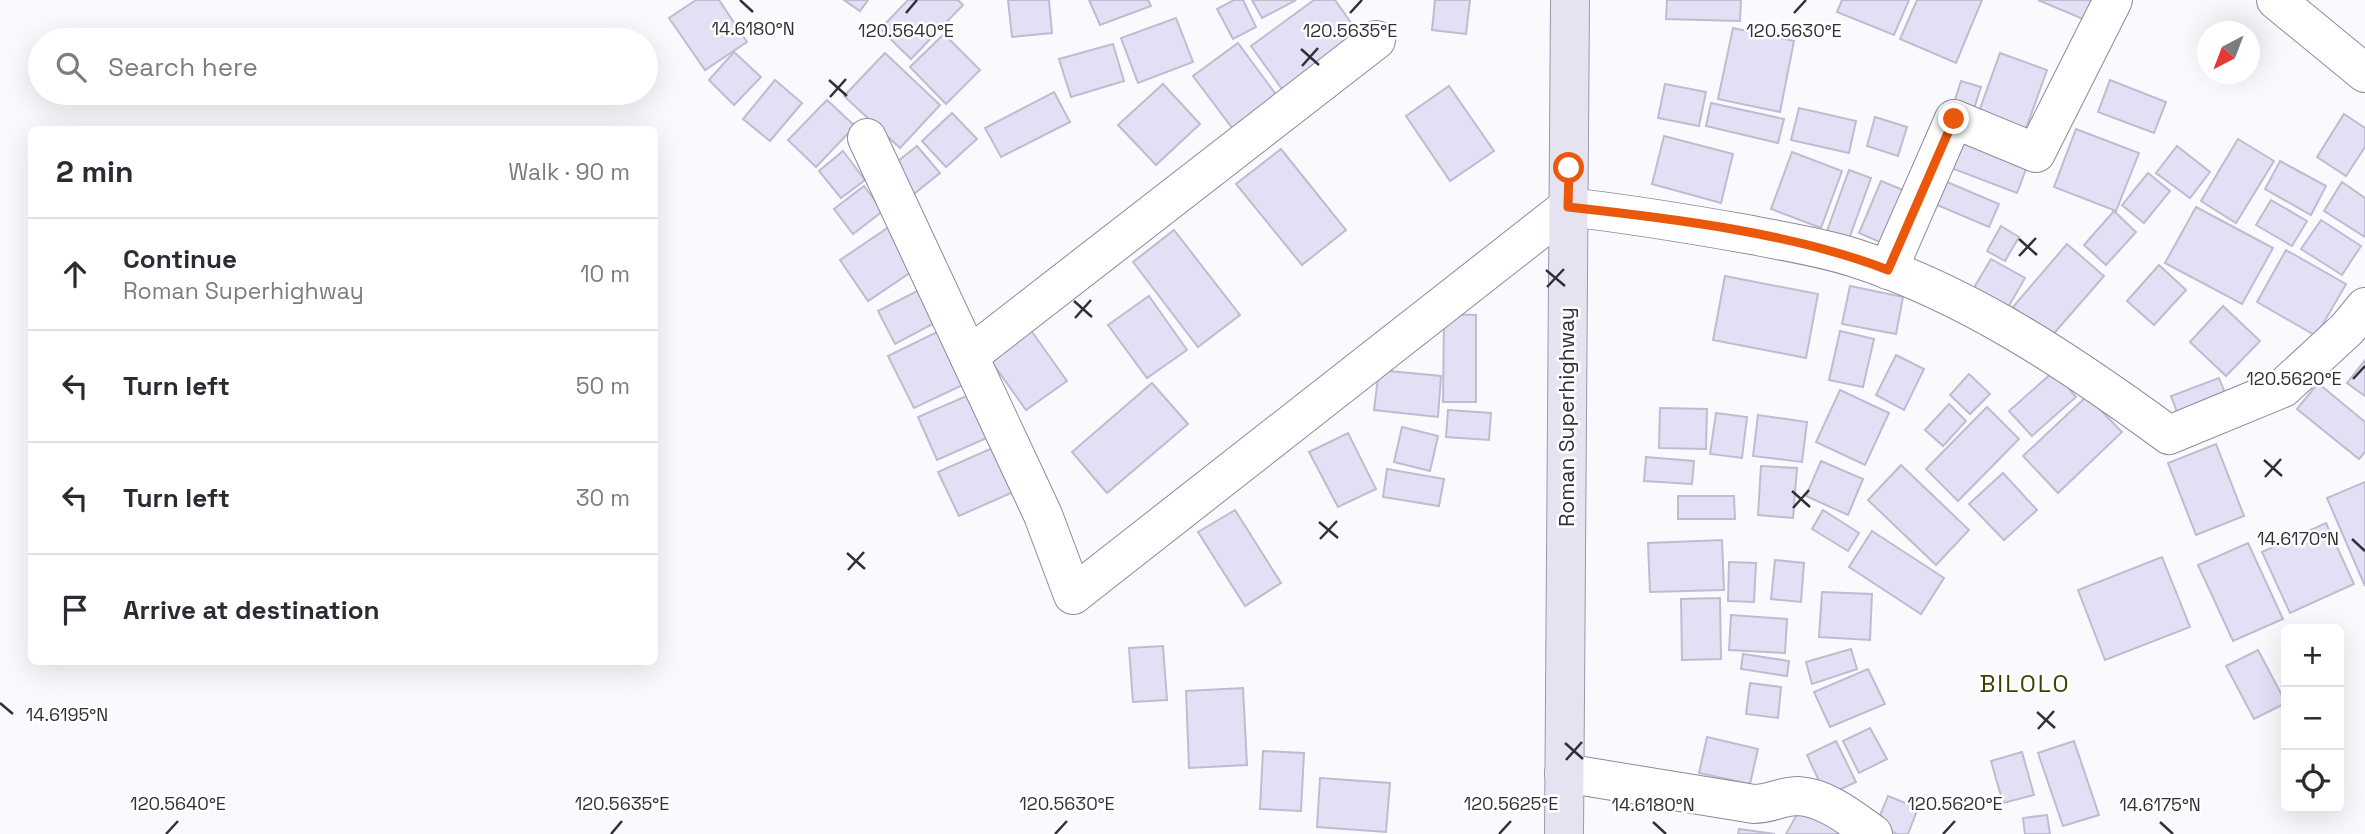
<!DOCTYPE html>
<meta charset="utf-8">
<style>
body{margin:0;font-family:"Space Grotesk",sans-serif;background:#f7f7f7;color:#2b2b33}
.controls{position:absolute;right:21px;bottom:21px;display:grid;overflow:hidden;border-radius:10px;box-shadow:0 7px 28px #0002}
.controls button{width:63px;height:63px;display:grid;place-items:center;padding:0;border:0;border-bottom:2px solid #e1e1e2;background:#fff;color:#2b2b33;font:35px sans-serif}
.compass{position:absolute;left:2197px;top:21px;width:63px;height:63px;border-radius:50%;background:#fff;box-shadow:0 7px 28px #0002;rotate:222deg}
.stop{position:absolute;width:21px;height:21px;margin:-16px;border:5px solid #ea580c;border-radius:50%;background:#fff}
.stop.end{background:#ea580c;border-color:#fff;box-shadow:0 2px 7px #0008}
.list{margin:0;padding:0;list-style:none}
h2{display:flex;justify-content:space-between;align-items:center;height:91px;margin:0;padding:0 28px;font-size:30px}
h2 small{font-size:23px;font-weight:400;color:#7c7c81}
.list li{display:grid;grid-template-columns:46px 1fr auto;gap:21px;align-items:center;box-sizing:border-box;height:112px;padding:0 28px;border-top:2px solid #e1e1e2}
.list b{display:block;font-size:26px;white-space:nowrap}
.list p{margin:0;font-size:23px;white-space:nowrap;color:#7c7c81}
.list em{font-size:23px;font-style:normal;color:#7c7c81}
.icon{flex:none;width:38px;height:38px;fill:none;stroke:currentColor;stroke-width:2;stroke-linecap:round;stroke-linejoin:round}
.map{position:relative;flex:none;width:2365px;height:834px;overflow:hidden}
.search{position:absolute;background:#fff;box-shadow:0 7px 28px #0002;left:28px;top:28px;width:630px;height:77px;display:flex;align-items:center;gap:18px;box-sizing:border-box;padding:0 24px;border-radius:38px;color:#7c7c81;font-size:26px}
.panel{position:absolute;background:#fff;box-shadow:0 7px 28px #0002;left:28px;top:126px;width:630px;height:539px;border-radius:10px}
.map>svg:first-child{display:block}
.building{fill:#e3e0f6;stroke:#bebcd1;stroke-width:2}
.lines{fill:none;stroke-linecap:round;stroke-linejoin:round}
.street-casing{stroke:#8c8a9e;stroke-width:40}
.primary-casing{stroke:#9a98ac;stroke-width:40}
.street{stroke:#fff;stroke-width:38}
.primary{stroke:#e5e3f2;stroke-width:38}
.route{stroke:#ea580c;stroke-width:9}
.ticks{fill:none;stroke:#313038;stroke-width:2.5}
.labels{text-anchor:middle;stroke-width:5;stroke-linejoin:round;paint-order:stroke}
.street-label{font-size:21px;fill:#313038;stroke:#fff}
.quarter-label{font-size:24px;letter-spacing:2px;fill:#3e3f00;stroke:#fff}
.ticks-label{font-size:18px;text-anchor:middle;fill:#313038;stroke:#fff;stroke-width:5;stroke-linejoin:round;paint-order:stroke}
</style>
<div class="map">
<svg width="2365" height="834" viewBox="0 0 2365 834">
<rect width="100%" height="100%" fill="#fafafe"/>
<g class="building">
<path d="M696 0H719L747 42 705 70 669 18Z"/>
<path d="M844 0H868L860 11Z"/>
<path d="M908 0H958L963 5 911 59 880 29Z"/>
<path d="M1008 0H1049L1052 33 1012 37Z"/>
<path d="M1089 0H1148L1151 6 1100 25Z"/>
<path d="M1234 0H1243L1256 27 1233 39 1217 9Z"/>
<path d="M1252 0H1296L1262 18Z"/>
<path d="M1314 0H1335L1359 34 1282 89 1251 46Z"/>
<path d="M1435 0H1470L1466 34 1432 30Z"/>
<path d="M1667 0H1741L1740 21 1666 19Z"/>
<path d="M1842 0H1909L1894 35 1837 12Z"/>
<path d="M1917 0H1982L1956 63 1900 39Z"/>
<path d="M2038 0H2100L2090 22Z"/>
<path d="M1176 18 1193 62 1138 83 1121 38Z"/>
<path d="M1733 28 1794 41 1780 112 1718 99Z"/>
<path d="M944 34 980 70 946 104 910 67Z"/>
<path d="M1238 43 1283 104 1239 137 1193 76Z"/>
<path d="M1113 44 1124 81 1071 97 1059 59Z"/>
<path d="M734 52 761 77 734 105 709 80Z"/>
<path d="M885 53 940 105 900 148 844 96Z"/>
<path d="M2000 53 2047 70 2023 137 1976 120Z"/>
<path d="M775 80 802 103 770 141 743 119Z"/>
<path d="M2110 80 2166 102 2154 133 2098 112Z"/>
<path d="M1961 81 1981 87 1971 118 1951 112Z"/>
<path d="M1163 84 1200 124 1156 165 1118 125Z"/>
<path d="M1665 84 1706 92 1699 126 1658 118Z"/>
<path d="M1449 86 1494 151 1450 181 1406 116Z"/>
<path d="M1054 92 1070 122 1001 157 985 128Z"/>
<path d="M827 100 855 126 816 167 788 140Z"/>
<path d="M1711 103 1784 119 1778 143 1706 126Z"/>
<path d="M1799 108 1856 121 1849 153 1791 140Z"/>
<path d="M952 113 977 139 946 167 922 141Z"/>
<path d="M2344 114 2365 128V147L2346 176 2317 157Z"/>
<path d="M1875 117 1907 127 1898 156 1867 146Z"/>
<path d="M2076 129 2139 153 2116 211 2054 187Z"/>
<path d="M1958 134 2029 161 2017 193 1946 166Z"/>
<path d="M1664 136 1733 154 1721 203 1652 184Z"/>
<path d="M2238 139 2274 161 2236 223 2201 201Z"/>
<path d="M917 146 940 173 910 197 887 170Z"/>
<path d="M2177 146 2210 172 2190 198 2156 173Z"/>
<path d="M1281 149 1346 230 1302 265 1236 184Z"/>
<path d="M843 151 865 180 841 198 819 171Z"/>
<path d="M1792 152 1842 171 1821 228 1771 209Z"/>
<path d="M2280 161 2326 186 2311 215 2265 189Z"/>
<path d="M1849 170 1871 178 1849 239 1827 231Z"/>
<path d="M2148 173 2170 191 2144 223 2122 205Z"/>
<path d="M1940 179 1999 204 1989 227 1930 202Z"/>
<path d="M1881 181 1913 194 1891 247 1859 233Z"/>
<path d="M2342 182 2365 198V237L2324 211Z"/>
<path d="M864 186 883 211 853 234 834 209Z"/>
<path d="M2271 200 2307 221 2292 246 2256 225Z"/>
<path d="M2196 207 2273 248 2242 304 2165 263Z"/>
<path d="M2114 211 2136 232 2106 265 2084 245Z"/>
<path d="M2321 220 2361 246 2342 275 2301 249Z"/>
<path d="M2001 226 2019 237 2005 261 1987 251Z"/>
<path d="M889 227 917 268 868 301 840 260Z"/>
<path d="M1174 230 1240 315 1198 347 1133 262Z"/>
<path d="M2067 244 2104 276 2050 338 2013 307Z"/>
<path d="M2286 250 2346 284 2316 336 2257 302Z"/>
<path d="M1991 259 2025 278 2006 311 1972 291Z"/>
<path d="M2159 265 2186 290 2154 325 2127 301Z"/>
<path d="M1725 276 1818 294 1806 358 1713 340Z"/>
<path d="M1850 286 1903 297 1896 334 1842 324Z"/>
<path d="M923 288 940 320 895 344 878 311Z"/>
<path d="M1149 296 1187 350 1147 378 1108 325Z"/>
<path d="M2223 306 2260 341 2226 376 2190 342Z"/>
<path d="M1444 314 1476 315V402H1443Z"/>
<path d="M943 329 969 382 914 408 888 356Z"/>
<path d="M1030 329 1067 381 1026 410 989 358Z"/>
<path d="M1840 331 1874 339 1863 387 1829 380Z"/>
<path d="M1896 355 1924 369 1904 410 1876 395Z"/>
<path d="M2365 360V396L2347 383Z"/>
<path d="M1379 370 1441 376 1438 417 1374 410Z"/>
<path d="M2054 371 2076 397 2032 436 2009 411Z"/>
<path d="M1969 374 1990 394 1970 414 1950 395Z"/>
<path d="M2219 378 2227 398 2179 417 2171 396Z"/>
<path d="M1152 383 1188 424 1107 493 1072 452Z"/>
<path d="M2318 383 2365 422V452L2359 459 2297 409Z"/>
<path d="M1840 390 1889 413 1865 465 1816 442Z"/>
<path d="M971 394 989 437 937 460 918 417Z"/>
<path d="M2087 396 2122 432 2058 493 2023 456Z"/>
<path d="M1949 404 1966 421 1943 446 1925 430Z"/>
<path d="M1987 407 2019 439 1958 501 1926 469Z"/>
<path d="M1660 408 1707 409 1706 449 1659 448Z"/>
<path d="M1448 410 1491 413 1489 440 1446 437Z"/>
<path d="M1716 413 1747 417 1742 458 1710 454Z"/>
<path d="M1758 415 1807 422 1802 462 1753 456Z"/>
<path d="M1402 427 1438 436 1430 471 1394 462Z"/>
<path d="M1348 433 1376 489 1338 507 1309 452Z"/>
<path d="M2216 444 2244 516 2196 535 2168 463Z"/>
<path d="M999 445 1020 489 959 516 938 472Z"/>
<path d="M1646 457 1694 461 1692 484 1644 481Z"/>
<path d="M1821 461 1863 479 1848 515 1806 496Z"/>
<path d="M1901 465 1969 530 1936 565 1868 500Z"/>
<path d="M1761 466 1797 468 1793 518 1758 515Z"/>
<path d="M1387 469 1444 479 1439 506 1383 497Z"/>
<path d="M2003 473 2037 510 2004 540 1969 504Z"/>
<path d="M2365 482V586L2327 498Z"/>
<path d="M1678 496H1734L1735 519H1678Z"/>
<path d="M1235 510 1281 583 1245 606 1198 532Z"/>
<path d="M1823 510 1859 533 1848 551 1812 529Z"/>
<path d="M2326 523 2354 584 2290 613 2262 552Z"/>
<path d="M1872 531 1944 578 1921 614 1849 567Z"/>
<path d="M1722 540 1724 590 1650 592 1648 543Z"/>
<path d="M2248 543 2283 619 2233 641 2198 565Z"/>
<path d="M2162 557 2190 627 2105 660 2078 590Z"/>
<path d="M1775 560 1804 563 1801 602 1771 599Z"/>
<path d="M1729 562 1756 563 1754 602 1728 601Z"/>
<path d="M1822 592 1872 594 1870 640 1819 637Z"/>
<path d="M1720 598 1721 659 1682 660 1681 599Z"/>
<path d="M1731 615 1787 619 1785 653 1729 650Z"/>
<path d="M1163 646 1167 700 1133 702 1129 648Z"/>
<path d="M1851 649 1857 669 1812 684 1806 662Z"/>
<path d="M2258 650 2286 703 2254 719 2226 666Z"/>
<path d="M1743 654 1789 661 1787 676 1741 669Z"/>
<path d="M1868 669 1885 704 1830 727 1814 692Z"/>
<path d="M1750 683 1781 687 1778 718 1746 714Z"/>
<path d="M1243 688 1247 765 1189 768 1186 691Z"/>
<path d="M1870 728 1887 759 1859 773 1843 741Z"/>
<path d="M1707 737 1758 749 1750 784 1699 773Z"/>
<path d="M1836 741 1856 782 1826 796 1807 755Z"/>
<path d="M2074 741 2099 815 2063 826 2038 753Z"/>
<path d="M1263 751 1304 753 1301 811 1260 809Z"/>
<path d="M2022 752 2034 795 2003 803 1991 761Z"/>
<path d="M1320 778 1390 783 1386 832 1317 827Z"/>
<path d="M1888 796 1918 808 1908 834H1897L1876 825Z"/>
<path d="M1800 809 1846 834H1786Z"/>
<path d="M2047 815 2050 834H2025L2023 818Z"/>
<path d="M1739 829 1775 834H1738Z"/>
</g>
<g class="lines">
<defs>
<g id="street">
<path d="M2276 0 2365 73"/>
<path d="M867 138 1043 515 1073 595 1568 207C1630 214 1690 224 1752 235 1786 242 1822 247 1855 258 1969 294 2073 365 2169 435L2283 388 2347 329 2365 307"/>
<path d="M1888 270 1954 119 2036 153 2113 0"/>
<path d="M969 356 1376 40"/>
<path d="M1564 773 1754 804C1769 804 1783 796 1798 796 1825 797 1852 819 1873 834"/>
</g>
<path id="primary" d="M1564 834 1570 0"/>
</defs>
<use href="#street" class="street-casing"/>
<use href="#primary" class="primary-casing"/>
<use href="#street" class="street"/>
<use href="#primary" class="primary"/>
</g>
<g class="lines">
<path class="route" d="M1569 168 1568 207C1669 218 1794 233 1888 270L1954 119"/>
</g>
<path class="ticks" d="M740 0 753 12M906 13 917 0M1350 13 1362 0M1794 13 1806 0M1301 49 1319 65M1302 66 1318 48M829 80 847 96M830 97 846 79M2019 239 2037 255M2019 256 2036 238M1546 270 1565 286M1547 287 1564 269M1074 301 1092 317M1075 318 1091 300M2353 379 2365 366M2264 460 2282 476M2265 477 2281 459M1792 491 1810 507M1793 508 1809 490M1319 522 1338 538M1320 539 1337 521M2352 539 2365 551M847 553 865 569M848 570 864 552M0 703 13 714M2037 712 2055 728M2038 729 2054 711M1565 743 1583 759M1566 760 1582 742M1653 822 1666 834M2160 822 2173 834M166 834 178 821M611 834 622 821M1055 834 1067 821M1499 834 1511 821M1943 834 1955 821"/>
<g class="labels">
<g class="street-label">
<text transform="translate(1567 417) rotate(-90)" y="7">Roman Superhighway</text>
</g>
<g class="quarter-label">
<text x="2025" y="692">BILOLO</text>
</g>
</g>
<g class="ticks-label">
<text x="753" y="35">14.6180°N</text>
<text x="906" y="37">120.5640°E</text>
<text x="1350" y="37">120.5635°E</text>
<text x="1794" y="37">120.5630°E</text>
<text x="2294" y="385">120.5620°E</text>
<text x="2298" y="545">14.6170°N</text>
<text x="67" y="721">14.6195°N</text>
<text x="178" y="810">120.5640°E</text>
<text x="622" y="810">120.5635°E</text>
<text x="1067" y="810">120.5630°E</text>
<text x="1511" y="810">120.5625°E</text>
<text x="1955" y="810">120.5620°E</text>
<text x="1653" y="811">14.6180°N</text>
<text x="2160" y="811">14.6175°N</text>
</g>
</svg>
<div class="controls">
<button>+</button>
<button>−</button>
<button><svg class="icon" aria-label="locate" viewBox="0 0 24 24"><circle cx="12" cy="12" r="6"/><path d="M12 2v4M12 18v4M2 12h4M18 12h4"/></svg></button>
</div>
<svg class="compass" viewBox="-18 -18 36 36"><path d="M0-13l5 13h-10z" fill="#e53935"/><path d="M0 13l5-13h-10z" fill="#7c7c81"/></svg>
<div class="stop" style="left:1569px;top:168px"></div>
<div class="stop end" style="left:1954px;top:119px"></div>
<div class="search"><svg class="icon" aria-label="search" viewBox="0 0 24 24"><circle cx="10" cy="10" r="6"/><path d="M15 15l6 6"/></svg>Search here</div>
<section class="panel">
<h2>2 min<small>Walk · 90 m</small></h2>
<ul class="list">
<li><svg class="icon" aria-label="ahead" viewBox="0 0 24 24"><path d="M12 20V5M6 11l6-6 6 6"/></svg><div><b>Continue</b><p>Roman Superhighway</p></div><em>10 m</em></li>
<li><svg class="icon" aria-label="left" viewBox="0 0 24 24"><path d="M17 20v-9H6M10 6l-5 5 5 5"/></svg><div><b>Turn left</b></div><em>50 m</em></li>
<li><svg class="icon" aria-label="left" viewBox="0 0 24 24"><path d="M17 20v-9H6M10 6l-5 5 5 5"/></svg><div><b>Turn left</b></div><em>30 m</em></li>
<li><svg class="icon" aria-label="arrive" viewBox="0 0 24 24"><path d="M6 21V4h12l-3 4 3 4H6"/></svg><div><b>Arrive at destination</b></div></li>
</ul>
</section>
</div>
